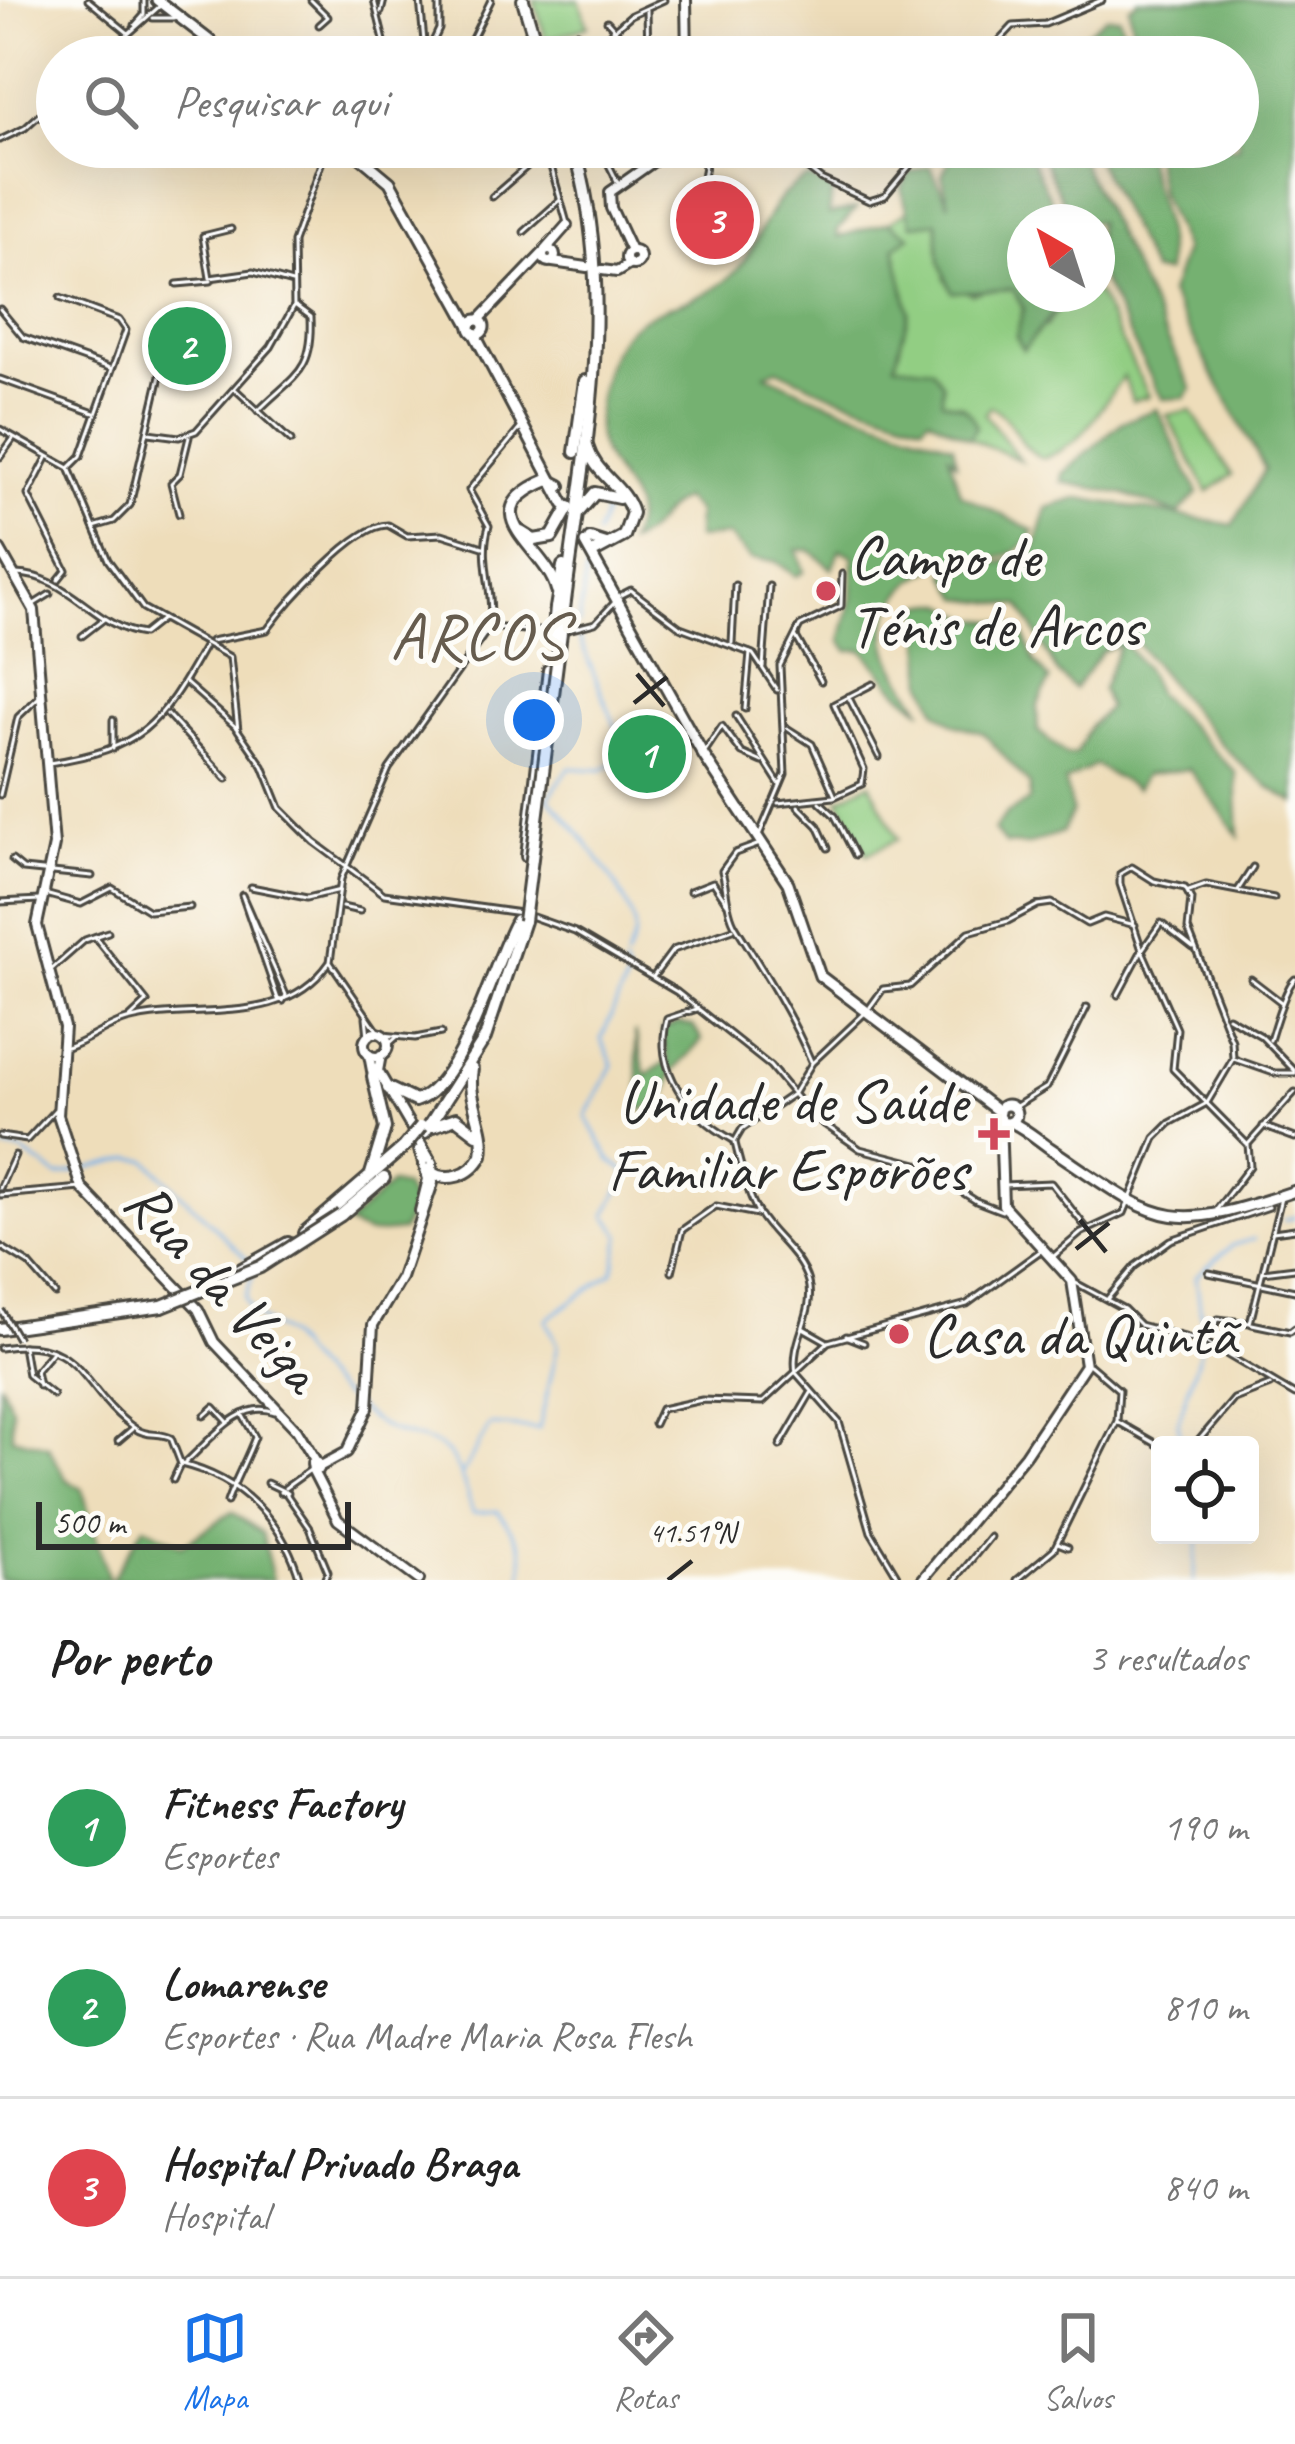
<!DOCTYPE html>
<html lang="pt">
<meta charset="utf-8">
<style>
body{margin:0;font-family:Caveat,sans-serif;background:#f2f2f2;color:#222}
.controls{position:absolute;right:36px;bottom:36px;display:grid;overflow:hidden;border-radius:12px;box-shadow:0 12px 48px #0002}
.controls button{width:108px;height:108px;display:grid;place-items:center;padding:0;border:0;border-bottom:3px solid #e0e0e0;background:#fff;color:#222;font:60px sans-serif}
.compass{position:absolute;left:1007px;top:204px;width:108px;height:108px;border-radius:50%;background:#fff;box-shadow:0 12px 48px #0002;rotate:321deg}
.scale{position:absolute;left:36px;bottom:30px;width:315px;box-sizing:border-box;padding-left:12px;border:6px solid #2b2b2b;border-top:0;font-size:33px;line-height:42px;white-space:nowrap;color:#2b2b2b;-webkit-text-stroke:9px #fdfcf7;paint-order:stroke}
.you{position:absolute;left:534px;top:720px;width:42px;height:42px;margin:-30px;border:9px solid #fff;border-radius:50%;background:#1a73e8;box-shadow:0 0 0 18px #1a73e833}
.badge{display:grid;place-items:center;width:78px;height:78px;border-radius:50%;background:#1a73e8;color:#fff;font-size:39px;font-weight:700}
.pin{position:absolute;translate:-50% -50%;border:6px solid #fff;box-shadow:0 3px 12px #0006}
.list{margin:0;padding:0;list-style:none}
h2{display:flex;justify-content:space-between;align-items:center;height:156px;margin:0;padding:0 48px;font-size:51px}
h2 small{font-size:39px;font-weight:400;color:#767676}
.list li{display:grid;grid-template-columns:78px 1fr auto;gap:36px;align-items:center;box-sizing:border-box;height:180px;padding:0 48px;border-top:3px solid #e0e0e0}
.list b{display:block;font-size:45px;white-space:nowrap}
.list p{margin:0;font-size:39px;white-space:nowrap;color:#767676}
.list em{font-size:39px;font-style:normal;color:#767676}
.icon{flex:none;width:66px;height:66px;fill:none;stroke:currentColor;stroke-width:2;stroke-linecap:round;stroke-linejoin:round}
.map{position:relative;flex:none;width:1295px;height:1580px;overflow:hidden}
.search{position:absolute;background:#fff;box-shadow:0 12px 48px #0002;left:36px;right:36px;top:36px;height:132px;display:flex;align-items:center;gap:30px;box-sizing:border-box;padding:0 42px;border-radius:66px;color:#767676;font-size:45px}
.sheet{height:696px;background:#fff}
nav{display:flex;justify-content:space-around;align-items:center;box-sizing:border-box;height:168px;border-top:3px solid #e0e0e0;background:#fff;font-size:33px;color:#767676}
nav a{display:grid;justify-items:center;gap:6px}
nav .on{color:#1a73e8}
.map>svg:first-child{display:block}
.green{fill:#92ce83;stroke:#5e7c57;stroke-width:3}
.forest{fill:#75b171;stroke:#506e4e;stroke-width:3}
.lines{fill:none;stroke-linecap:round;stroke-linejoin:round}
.stream{stroke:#75b1e7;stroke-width:3}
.street-casing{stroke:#484640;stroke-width:9}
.secondary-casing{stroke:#484640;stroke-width:14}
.primary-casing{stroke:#484640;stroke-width:15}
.highway-casing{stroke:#484640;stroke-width:16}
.street{stroke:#fff;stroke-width:3}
.secondary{stroke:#fff;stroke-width:8}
.primary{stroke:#fff;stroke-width:9}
.highway{stroke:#fff;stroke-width:10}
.street-bridge-casing{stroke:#484640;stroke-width:9;stroke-linecap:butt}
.highway-bridge-casing{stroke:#484640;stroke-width:16;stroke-linecap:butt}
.street-bridge{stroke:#fff;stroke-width:3}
.highway-bridge{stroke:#fff;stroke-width:10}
.ticks{fill:none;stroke:#2b2b2b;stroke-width:4.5}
.poi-dot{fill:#d1495b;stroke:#fdfcf7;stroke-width:4.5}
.labels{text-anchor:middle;stroke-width:10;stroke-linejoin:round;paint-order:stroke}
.poi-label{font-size:60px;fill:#2b2b2b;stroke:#fdfcf7;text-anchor:start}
.street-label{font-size:60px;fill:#2b2b2b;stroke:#fdfcf7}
.quarter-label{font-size:66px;letter-spacing:3px;fill:#665c4e;stroke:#fdfcf7}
.ticks-label{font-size:30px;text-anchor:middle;fill:#2b2b2b;stroke:#fdfcf7;stroke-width:10;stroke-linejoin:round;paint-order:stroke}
</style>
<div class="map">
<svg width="1295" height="1580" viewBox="0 0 1295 1580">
<rect width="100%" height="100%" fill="#fdfcf7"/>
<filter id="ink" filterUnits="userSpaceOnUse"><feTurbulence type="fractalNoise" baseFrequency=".00833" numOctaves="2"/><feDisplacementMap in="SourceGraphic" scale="24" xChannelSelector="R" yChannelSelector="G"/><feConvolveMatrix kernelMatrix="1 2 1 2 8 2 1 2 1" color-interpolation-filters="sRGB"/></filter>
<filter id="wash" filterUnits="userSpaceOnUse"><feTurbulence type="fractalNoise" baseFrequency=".004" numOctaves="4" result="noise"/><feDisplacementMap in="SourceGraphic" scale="48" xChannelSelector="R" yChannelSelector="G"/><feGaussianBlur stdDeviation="2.7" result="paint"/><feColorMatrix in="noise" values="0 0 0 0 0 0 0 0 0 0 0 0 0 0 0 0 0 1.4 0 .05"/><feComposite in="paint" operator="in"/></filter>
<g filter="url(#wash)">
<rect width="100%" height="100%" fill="#eeddba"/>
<g class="green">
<path d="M534 0H579L588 26 546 40Z"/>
<path d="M908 211 913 225 937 222 945 279 972 294 1000 285 1013 288 1023 309 1016 336 1046 326 1069 294 1097 293 1149 396 1132 401 1124 376C1095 411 1089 444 1042 458 1015 445 1016 419 990 406L985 414 1020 460 969 438 976 426 962 405 941 401 895 364 909 311 895 246 910 236 889 222Z"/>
<path d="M172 311 225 348 202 381 149 345Z"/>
<path d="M1191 410 1232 475 1208 492 1167 415Z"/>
<path d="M870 783 898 839 867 854 839 799Z"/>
</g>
<g class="forest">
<path d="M1138 0H1295V803C1225 764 1184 698 1133 639L1124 643 1145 669 1157 694 1236 773 1239 836 1189 769 1145 775 1136 789 1095 765 1065 782 1072 812 1062 832 1028 845 1005 844 994 830 1007 814 1029 801 1030 785 983 733 954 724 937 711 925 683 920 606C956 596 948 613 976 619 998 623 1000 617 1023 631L1034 661 1050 680 1037 707 1038 731 1066 755 1076 754 1090 726 1108 708 1102 689 1120 644 1102 651 1074 689 1057 672 1021 606 961 598 946 573 1033 556 1047 508 1080 498 1233 525 1265 469 1169 294 1184 250 1160 194 1152 147H1238V57H1137L1129 7Z"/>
<path d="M1106 17H1119L1133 57H1074L1081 37Z"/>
<path d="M956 147H1025L1062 222H1025V294H1069L1023 350 1016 336 1024 309 1013 289 952 292 940 263 937 222 912 225 901 188 910 173 930 166 949 204 942 175Z"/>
<path d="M1037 147H1074L1192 389 1185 398 1163 399 1156 388 1097 270V222H1073Z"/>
<path d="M1090 147H1144C1151 190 1172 230 1166 273L1152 272Z"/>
<path d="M808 178 832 190 829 215 856 208 837 231 838 237 889 222 910 236 895 247 909 311 895 364 932 368 943 384 942 401C960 405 971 407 976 427L969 438 929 417 923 424 831 394 777 369 766 374 822 400 953 445 956 462 949 455 960 494 1034 531C1006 585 935 535 895 603 870 643 902 677 923 711L898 691 863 650H848L841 641 852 598 853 556 840 549 832 569 810 550H797L804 572 796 576 775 561 751 559 728 536 696 538 697 512 684 499C656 509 661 532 628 543 652 498 612 484 600 445 591 417 605 352 626 332 656 302 700 305 730 277 762 247 764 196 808 178Z"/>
<path d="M1157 409 1198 493 1178 514 1124 494 1062 482 1063 474 1122 422Z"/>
<path d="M678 1023 693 1026 702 1040 672 1073 665 1099 641 1111 635 1031 646 1075 668 1061 662 1029Z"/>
<path d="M391 1184 404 1187 413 1205 402 1231 369 1234 347 1225Z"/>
<path d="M0 1382 12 1408V1437L48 1446 66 1479 82 1489 109 1580H0Z"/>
<path d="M232 1512 262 1533 273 1580H111L144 1526 182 1545Z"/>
</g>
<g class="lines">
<g class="stream">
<path d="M596 535 604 514 600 503"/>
<path d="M579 624 588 557"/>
<path d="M577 633 620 737 621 758 602 770 569 768 548 798C571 821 635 900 635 932 635 940 628 952 626 959"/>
<path d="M0 1148 22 1151 58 1176 132 1158 147 1160 247 1259"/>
<path d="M1284 1220 1295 1217"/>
<path d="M254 1272 245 1298C253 1324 277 1323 291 1341 318 1375 348 1405 386 1428 402 1437 425 1437 440 1447 460 1460 466 1492 473 1513L498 1511C516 1539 526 1540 522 1580"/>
<path d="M1182 1445 1178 1423 1204 1338 1196 1276 1233 1245 1254 1239"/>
<path d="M462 1474 490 1425 539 1429 558 1345 546 1320 613 1272 621 1235 606 1215 628 1173 611 1161 586 1116 613 1065 601 1039 628 977 624 965"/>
<path d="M1193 1580 1199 1535"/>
</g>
</g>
</g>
<g filter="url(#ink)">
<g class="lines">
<defs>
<g id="street">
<path d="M88 0 127 32"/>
<path d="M311 0 328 17 319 25"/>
<path d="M374 0 388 57"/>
<path d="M420 0 425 52"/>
<path d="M647 10 648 57"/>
<path d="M381 12 384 0"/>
<path d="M153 18H173"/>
<path d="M607 21 639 57"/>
<path d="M135 25 144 15V0"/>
<path d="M577 33 589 57"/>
<path d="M608 35 631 15 664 0"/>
<path d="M102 57 161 5"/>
<path d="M426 57 439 29V0"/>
<path d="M463 57 491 0"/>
<path d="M984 57 1013 26 1045 24 1102 0"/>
<path d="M0 140 25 128 57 99"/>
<path d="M471 147 548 156 567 223"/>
<path d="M698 147 753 155 772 147"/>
<path d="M780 147 821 179 869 201 885 196 914 161 943 147"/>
<path d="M585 149 591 147 604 155 617 181"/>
<path d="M703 179 707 150"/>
<path d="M492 197 539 156"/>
<path d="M231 229 203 236 210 278 253 272 292 283"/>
<path d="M524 232 560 200"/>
<path d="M177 284 211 281"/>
<path d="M60 298 119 320 126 330 81 456 70 467"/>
<path d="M0 309 23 337 110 368"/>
<path d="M0 379 94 413"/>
<path d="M235 389 291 441"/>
<path d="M258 411C292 376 314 374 311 317L296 306"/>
<path d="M0 429 69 468 108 560 143 608 230 657 238 730 263 766 280 808 314 842 384 894 521 913"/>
<path d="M149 433 179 437 196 431 271 347 294 306 293 242 327 147"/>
<path d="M0 457 13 439"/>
<path d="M47 458 28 495 66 570 58 580"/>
<path d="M179 514 171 483 180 474 189 437"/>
<path d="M94 527 114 521 130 505 163 363"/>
<path d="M16 574C69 575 94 627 143 634L162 619"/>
<path d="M621 595 631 590 680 627 753 654 777 690"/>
<path d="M34 604 50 594"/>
<path d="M491 627 547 632"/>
<path d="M568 630 595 623 615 602"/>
<path d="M82 636 104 619"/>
<path d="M796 637 821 681"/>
<path d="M211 641 267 630C287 603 356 524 388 525L407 536 442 534 483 547"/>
<path d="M732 643 735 585"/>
<path d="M763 667 769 586"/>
<path d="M186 683 237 728"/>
<path d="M848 696 879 757"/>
<path d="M745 709 750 653"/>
<path d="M167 714 227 779"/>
<path d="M736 716 780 785"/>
<path d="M787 728 812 744 835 796"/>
<path d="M113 749V720"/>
<path d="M706 750 722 726 742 753 762 762"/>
<path d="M49 763C142 748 159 727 204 647"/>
<path d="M0 795 18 717 41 695"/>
<path d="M820 802 835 816 855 855"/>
<path d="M778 803 834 797 862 784 864 769 834 704 873 684"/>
<path d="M798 806 818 826 828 848"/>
<path d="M760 833 785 774 780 666 800 626 841 606 842 574"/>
<path d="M757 845 735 853 722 871C727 888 726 911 736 927 763 970 791 1014 811 1061"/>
<path d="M12 860 23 869 92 876"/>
<path d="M251 887 307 898 340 890"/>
<path d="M1238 890 1253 867"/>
<path d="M690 891 713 882 727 903"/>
<path d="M1189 891 1206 885 1274 898"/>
<path d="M45 894 81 904 112 888 149 911 190 907"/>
<path d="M242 895 286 995 283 1001 278 999Z"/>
<path d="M0 902 40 900"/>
<path d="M342 907 360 911"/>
<path d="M530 916 575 932 677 992 770 1066 811 1115 860 1149 918 1164 976 1201 1002 1211"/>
<path d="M95 937 147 1002 130 1018"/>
<path d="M1193 948 1161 923 1142 950 1177 1029 1173 1069 1248 1145 1250 1166 1217 1209"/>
<path d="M51 970 85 940 108 932"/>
<path d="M653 977 673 950 733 929"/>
<path d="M1251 979 1281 1002"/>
<path d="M1118 995 1142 950 1120 884V874L1132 867 1154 881 1185 888 1191 899 1188 929 1232 1041 1233 1059 1207 1103"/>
<path d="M870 1007 883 989 910 986 969 932 1008 921 1038 905 1052 903 1087 924 1104 917 1135 925"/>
<path d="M697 1009 667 1019C653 1071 689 1115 733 1140"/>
<path d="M366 1017 368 1036"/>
<path d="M1228 1017 1261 1036 1295 1071"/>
<path d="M379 1033 330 962 341 879 389 769 489 628C496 593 478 561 489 526L469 490 522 426"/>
<path d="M383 1035 415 1038 441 1033"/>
<path d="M1270 1040C1274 1028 1285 987 1295 979"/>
<path d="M388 1045 397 1037"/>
<path d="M67 1048C88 1041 106 1026 127 1020 195 1002 282 1030 329 963"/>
<path d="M1234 1059 1274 1073H1295"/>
<path d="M1013 1108 1047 1087 1087 1007"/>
<path d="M1263 1126 1295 1138"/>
<path d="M0 1136 27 1140 55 1110"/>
<path d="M735 1141 742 1129 794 1093 812 1063 864 1014"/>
<path d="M735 1143C740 1164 748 1196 759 1214 773 1237 800 1254 808 1282 816 1314 790 1340 796 1373L839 1422 871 1532 900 1580"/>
<path d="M1249 1143 1295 1092"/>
<path d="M1003 1185 1051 1183 1088 1230"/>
<path d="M0 1188 15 1155"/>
<path d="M0 1195 82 1188"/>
<path d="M1273 1232 1295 1229"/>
<path d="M0 1246 29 1264 55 1294"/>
<path d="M1054 1256 1081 1233 1124 1213 1155 1138 1170 1123 1207 1103"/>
<path d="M672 1272 682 1230 716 1206 757 1214"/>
<path d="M1263 1272 1295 1268"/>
<path d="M1209 1273 1295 1291"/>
<path d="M1074 1282 1124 1309 1140 1325 1207 1343 1295 1395"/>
<path d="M1108 1298 1135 1266 1171 1240 1269 1207"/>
<path d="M1252 1324 1290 1332 1295 1328"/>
<path d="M803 1328 826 1341"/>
<path d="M846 1336 864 1343"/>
<path d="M1207 1341 1218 1319 1250 1323 1281 1198"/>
<path d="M23 1346 28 1375 53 1395"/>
<path d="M0 1348C85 1334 81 1393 136 1429 147 1437 160 1432 171 1438L181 1464"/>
<path d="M39 1386 36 1371 51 1353"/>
<path d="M204 1416 214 1407 227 1421"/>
<path d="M1118 1422 1160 1446"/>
<path d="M654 1424 661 1409 702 1400 763 1402 828 1342 967 1304 1039 1252"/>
<path d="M118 1441 132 1429"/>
<path d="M1195 1445 1234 1399 1270 1385"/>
<path d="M780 1446 811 1393"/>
<path d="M185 1463C210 1441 240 1398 275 1412"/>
<path d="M181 1464C240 1478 283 1520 300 1580"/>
<path d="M173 1480 180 1465"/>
<path d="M267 1483 288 1493 280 1492"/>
<path d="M285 1488 310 1470"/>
<path d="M287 1495 310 1528 328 1572 324 1580"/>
<path d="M227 1502C235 1479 246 1461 255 1437L242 1414"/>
<path d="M1058 1543 1068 1547"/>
<path d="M955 1580 990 1537"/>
<path d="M1017 1580 1054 1549 1117 1421 1119 1390 1090 1365"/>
</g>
<g id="secondary">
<path d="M686 0 687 57"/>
<circle cx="549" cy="256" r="6"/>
<path d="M545 250 567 225"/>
<path d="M631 251 611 208 610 192 674 147"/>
<circle cx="633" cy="258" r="7"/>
<path d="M553 262 587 267"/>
<path d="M602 270 617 272 630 264"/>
<path d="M479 320 543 253"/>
<path d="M0 550 34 610 54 845 37 925 64 1027 58 1115 82 1188 198 1309 214 1342 297 1430 317 1463"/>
<circle cx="376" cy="1045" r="12"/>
<path d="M369 1055 373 1076"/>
<path d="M419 1150 428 1179 420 1211"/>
<path d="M312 1463H318L319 1469 313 1470Z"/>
<path d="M319 1467 347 1452 368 1408 373 1325 401 1278 433 1183 432 1163 378 1071 381 1055"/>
<path d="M313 1471 338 1520 419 1580"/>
<path d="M922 1580 1025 1455 1085 1365 1072 1281 1003 1205 1000 1118"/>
</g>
<g id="primary">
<path d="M157 0 231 57"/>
<path d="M348 147 390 182 470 326"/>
<circle cx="477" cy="327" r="7"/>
<path d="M474 333 564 504"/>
<path d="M585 543 704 756 788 883 820 976 999 1112"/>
<circle cx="1007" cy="1114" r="9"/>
<path d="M1011 1122C1026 1129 1037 1139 1050 1148 1160 1222 1163 1236 1295 1191"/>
</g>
<g id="highway">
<path d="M523 0 540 57"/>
<path d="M587 446C595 475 624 485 632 513L624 536 596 551"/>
<path d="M575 452 585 381"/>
<path d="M577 514 595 493 619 498"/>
<path d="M521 532 534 540 552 537 569 507"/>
<path d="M590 539 606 544"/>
<path d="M557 590C546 546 467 513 548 480L560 486"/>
<path d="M556 608 563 566"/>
<path d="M564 609C583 456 619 299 574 147"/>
<path d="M527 856 549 670"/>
<path d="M388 1088 415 1101C462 1088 494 959 517 920"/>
<path d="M433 1126 456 1118 477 1134"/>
<path d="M425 1132 485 1038 524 921"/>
<path d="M427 1170C447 1184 471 1176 482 1155 487 1125 466 1101 472 1069"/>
<path d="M371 1174 385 1128 373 1077"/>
<path d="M341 1215 384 1178"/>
<path d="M304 1233 404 1147"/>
<path d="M238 1271 288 1243"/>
<path d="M0 1329 162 1306"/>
</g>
</defs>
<use href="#street" class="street-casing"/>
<use href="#secondary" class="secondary-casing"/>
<use href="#primary" class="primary-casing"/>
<use href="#highway" class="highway-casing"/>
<use href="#street" class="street"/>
<use href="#secondary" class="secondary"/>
<use href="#primary" class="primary"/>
<use href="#highway" class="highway"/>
<defs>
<path id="street-bridge" d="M1 1310 18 1339"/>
<g id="highway-bridge">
<path d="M553 635 556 608"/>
<path d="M524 921 564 609"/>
<path d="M404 1147 421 1126"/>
<path d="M162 1306 260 1267 341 1215"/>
</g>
</defs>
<use href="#street-bridge" class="street-bridge-casing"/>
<use href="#highway-bridge" class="highway-bridge-casing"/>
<use href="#street-bridge" class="street-bridge"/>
<use href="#highway-bridge" class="highway-bridge"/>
</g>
</g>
<path class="ticks" d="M637 674 664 706M634 703 667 677M1080 1220 1106 1252M1076 1249 1109 1223M668 1580 692 1561"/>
<g class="poi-dot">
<circle cx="826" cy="591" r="12"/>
<path d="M988 1116h12v12h12v12h-12v12h-12v-12h-12v-12h12z"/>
<circle cx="899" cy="1334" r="12"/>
</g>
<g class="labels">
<g class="poi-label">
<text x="850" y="577">Campo de<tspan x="850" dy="69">Ténis de Arcos</tspan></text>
<text x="967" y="1121" text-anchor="end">Unidade de Saúde<tspan x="967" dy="69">Familiar Esporões</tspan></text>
<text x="923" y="1355">Casa da Quintã</text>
</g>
<g class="street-label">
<text transform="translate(224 1285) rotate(48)" y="21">Rua da Veiga</text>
</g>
<g class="quarter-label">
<text x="479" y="658">ARCOS</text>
</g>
</g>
<g class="ticks-label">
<text x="692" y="1542">41.51°N</text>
</g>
</svg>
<div class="controls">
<button><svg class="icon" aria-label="locate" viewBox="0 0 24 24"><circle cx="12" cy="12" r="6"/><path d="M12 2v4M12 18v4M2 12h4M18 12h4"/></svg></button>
</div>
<svg class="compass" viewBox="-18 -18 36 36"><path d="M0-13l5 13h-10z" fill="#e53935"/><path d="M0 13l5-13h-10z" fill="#767676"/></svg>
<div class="scale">500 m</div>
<div class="you"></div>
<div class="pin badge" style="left:647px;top:754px;background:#2e9e5b">1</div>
<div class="pin badge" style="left:187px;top:346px;background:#2e9e5b">2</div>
<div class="pin badge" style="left:715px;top:220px;background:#e0444e">3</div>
<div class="search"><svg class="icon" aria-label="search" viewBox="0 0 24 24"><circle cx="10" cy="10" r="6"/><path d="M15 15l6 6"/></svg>Pesquisar aqui</div>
</div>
<section class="sheet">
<h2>Por perto<small>3 resultados</small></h2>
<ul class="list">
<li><span class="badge" style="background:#2e9e5b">1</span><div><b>Fitness Factory</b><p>Esportes</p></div><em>190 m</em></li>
<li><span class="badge" style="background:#2e9e5b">2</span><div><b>Lomarense</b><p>Esportes · Rua Madre Maria Rosa Flesh</p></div><em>810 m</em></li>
<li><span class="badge" style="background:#e0444e">3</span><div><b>Hospital Privado Braga</b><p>Hospital</p></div><em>840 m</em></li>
</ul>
</section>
<nav>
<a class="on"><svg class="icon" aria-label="map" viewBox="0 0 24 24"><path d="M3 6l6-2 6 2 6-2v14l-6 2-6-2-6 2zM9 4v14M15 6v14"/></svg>Mapa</a>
<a><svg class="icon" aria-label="directions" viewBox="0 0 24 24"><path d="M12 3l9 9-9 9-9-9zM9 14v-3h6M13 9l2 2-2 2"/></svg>Rotas</a>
<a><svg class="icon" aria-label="saved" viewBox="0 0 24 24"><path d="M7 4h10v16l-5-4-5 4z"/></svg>Salvos</a>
</nav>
